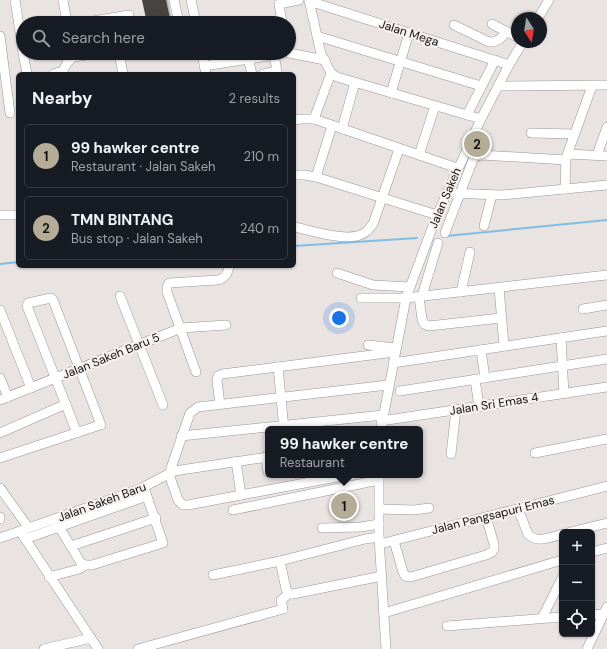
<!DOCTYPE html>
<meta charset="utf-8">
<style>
body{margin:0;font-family:"DM Sans",sans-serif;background:#20242c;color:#f1f3f6}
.controls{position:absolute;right:12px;bottom:12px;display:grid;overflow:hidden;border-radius:6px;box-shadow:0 1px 3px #0004}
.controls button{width:36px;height:36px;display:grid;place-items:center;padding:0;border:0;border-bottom:1px solid #363941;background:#171b24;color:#f1f3f6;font:20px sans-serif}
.compass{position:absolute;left:511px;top:12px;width:36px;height:36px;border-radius:50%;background:#171b24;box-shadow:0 1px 3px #0004;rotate:168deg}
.you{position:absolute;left:339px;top:318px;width:14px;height:14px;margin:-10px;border:3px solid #fff;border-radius:50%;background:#1a73e8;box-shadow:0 0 0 6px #1a73e833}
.badge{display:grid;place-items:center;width:26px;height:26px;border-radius:50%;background:#b5ac98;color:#111;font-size:13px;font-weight:700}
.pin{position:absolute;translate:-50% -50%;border:2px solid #fff;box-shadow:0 1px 4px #0006}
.popup{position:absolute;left:265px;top:426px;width:158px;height:52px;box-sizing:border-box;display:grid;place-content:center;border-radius:6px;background:#171b24;filter:drop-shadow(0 1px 3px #0005);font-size:13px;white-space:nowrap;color:#9ea1a6}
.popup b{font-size:15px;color:#f1f3f6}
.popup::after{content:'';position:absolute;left:50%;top:100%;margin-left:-8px;border:8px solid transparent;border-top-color:#171b24}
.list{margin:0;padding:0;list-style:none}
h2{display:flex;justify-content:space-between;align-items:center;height:52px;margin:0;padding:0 16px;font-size:17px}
h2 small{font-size:13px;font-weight:400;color:#9ea1a6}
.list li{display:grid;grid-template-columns:26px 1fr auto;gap:12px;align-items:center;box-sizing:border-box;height:64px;margin:0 8px 8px;padding:0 8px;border:1px solid #363941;border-radius:6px}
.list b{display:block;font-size:15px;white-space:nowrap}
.list p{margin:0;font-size:13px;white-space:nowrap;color:#9ea1a6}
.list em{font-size:13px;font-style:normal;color:#9ea1a6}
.icon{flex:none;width:22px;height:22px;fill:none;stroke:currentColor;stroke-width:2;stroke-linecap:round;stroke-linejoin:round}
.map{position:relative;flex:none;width:607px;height:649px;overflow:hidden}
.search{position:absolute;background:#171b24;box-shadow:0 1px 3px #0004;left:16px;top:16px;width:280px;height:44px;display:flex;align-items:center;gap:10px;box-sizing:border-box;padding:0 14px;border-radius:22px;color:#9ea1a6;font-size:15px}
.panel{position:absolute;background:#171b24;box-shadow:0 1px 3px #0004;left:16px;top:72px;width:280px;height:196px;border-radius:6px}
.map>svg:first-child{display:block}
.shadow{fill:#0003}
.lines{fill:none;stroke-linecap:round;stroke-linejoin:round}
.stream{stroke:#82bde5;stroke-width:2}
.building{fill:#474341}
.minor-casing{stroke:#9b9694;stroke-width:10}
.minor{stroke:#fff;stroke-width:9}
.labels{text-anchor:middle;stroke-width:4;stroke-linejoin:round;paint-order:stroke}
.street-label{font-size:12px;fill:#121110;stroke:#f6f1ee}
</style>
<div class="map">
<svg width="607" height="649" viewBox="0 0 607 649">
<rect width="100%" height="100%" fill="#e9e3e1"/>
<path class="shadow" d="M144 0H168L172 23H148Z"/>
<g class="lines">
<g class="stream">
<path d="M446 236 607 220"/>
<path d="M294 246 417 238"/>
<path d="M0 264 18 262"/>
</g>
</g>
<path class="building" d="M142 0H166L171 23H147Z"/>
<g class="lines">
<defs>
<g id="minor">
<path d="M15 0 23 52"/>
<path d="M63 0 67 23"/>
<path d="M174 0 179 23"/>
<path d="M191 0 196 23"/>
<path d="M309 0 321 54 331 73"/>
<path d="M309 1 509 65"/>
<path d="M538 18 549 0"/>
<path d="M81 23 129 15"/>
<path d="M282 23 279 4 299 0"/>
<path d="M492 24 517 37"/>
<path d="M454 25 489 42C497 43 502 38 506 32"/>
<path d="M0 36 10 113"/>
<path d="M317 36 481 86"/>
<path d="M23 53 27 74"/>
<path d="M119 53 123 74"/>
<path d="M202 53 206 74"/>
<path d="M289 53 325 60"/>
<path d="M73 57 100 53"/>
<path d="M248 58 252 74"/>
<path d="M204 66 274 55 277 71 263 74"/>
<path d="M331 73 337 77 481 119"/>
<path d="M53 74 63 71 67 63 73 57"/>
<path d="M498 86 607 85"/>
<path d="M391 93 409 33"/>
<path d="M467 115 495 60"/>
<path d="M314 119 331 73"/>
<path d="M294 120 301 119H314L457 168"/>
<path d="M342 129 355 82"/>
<path d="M531 133 574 134"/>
<path d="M568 154 607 156"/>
<path d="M419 155 435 106"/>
<path d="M597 155 607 127"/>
<path d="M294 175H304L316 177 437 215"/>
<path d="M316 177 332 126"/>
<path d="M565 189 566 158 592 86"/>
<path d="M446 193 502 195 607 185"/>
<path d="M0 215H18"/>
<path d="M484 226 492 195"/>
<path d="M294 227C311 230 352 245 367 231 369 229 371 226 373 224L399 149"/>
<path d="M445 233 474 157 481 155 566 160"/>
<path d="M337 273 373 285 410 287"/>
<path d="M499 288 504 346"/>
<path d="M461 292 470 252"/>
<path d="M120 296 163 405"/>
<path d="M422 296 438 243"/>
<path d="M419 297 422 319 424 324 429 326 501 318"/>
<path d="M361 298H406L607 275"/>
<path d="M583 309 607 305"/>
<path d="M0 310 31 388"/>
<path d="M561 338 564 394"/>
<path d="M368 345 396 348"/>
<path d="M481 350 485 378"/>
<path d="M393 363 607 331"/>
<path d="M278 367 284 429"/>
<path d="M196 372 167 292V287L169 283 218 280C225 278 228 274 229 266"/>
<path d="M0 378 8 397"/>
<path d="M475 379 479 407"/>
<path d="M400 391 607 359"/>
<path d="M0 400 181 328 226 325"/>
<path d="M220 404 217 381 218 376 222 374 395 352"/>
<path d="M381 421 607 387"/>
<path d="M381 429 406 298 437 215 481 119 509 65 523 42"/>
<path d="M0 433 66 404"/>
<path d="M181 436 383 415"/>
<path d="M535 453 607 439"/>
<path d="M451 454 456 410"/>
<path d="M266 457 268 472"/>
<path d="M0 458 100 425H101L53 300 51 298 28 303 27 306 77 433"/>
<path d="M236 461 241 495"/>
<path d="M347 475 188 505H183L178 500 169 474 190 413 198 407 388 385"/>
<path d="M379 475V537L386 649"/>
<path d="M0 488 28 527"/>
<path d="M379 509 414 510 429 508"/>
<path d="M518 509 528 534C536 544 552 537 562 534"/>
<path d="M233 510 379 480"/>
<path d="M0 517V519"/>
<path d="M56 522 81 563 85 565"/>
<path d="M322 528 361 527 379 524"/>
<path d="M20 531 98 649"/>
<path d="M570 532 607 523"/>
<path d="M0 538 140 489 174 471 268 457"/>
<path d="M25 539 147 496"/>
<path d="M394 541 403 572 405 576 411 577 486 555 492 552 494 549V544L486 517"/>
<path d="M380 544 607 486"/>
<path d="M71 546 156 518"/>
<path d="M592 552 607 548"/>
<path d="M280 561 286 589 289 594H293L382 576"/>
<path d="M85 565H92L163 543 144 488"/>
<path d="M213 575 280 561 365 539 379 537"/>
<path d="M49 577 79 569 85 565"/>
<path d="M384 613 562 560"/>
<path d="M592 615 603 614"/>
<path d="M542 618 562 578"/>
<path d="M447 626 562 617"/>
<path d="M44 649 91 638"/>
<path d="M138 649 283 609 281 600 289 594"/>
<path d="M587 649 607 607"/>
</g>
</defs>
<use href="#minor" class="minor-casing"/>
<use href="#minor" class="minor"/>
</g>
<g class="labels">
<g class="street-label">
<text transform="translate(409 33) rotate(18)" y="4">Jalan Mega</text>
<text transform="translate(445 198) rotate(-67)" y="4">Jalan Sakeh</text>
<text transform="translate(111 356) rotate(-22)" y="4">Jalan Sakeh Baru 5</text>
<text transform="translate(494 404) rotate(-9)" y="4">Jalan Sri Emas 4</text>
<text transform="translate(102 502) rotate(-20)" y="4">Jalan Sakeh Baru</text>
<text transform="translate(493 515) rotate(-14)" y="4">Jalan Pangsapuri Emas</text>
</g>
</g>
</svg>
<div class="controls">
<button>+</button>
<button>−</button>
<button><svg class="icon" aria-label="locate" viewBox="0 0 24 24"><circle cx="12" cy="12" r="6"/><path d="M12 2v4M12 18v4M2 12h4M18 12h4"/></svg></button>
</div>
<svg class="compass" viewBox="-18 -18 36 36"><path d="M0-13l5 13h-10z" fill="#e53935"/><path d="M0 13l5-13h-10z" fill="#9ea1a6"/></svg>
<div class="you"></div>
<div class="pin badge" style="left:344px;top:506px">1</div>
<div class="popup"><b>99 hawker centre</b>Restaurant</div>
<div class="pin badge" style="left:477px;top:144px">2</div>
<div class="search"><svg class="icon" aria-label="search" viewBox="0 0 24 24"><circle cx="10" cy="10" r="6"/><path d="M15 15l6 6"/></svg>Search here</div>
<section class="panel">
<h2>Nearby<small>2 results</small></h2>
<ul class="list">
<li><span class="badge">1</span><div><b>99 hawker centre</b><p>Restaurant · Jalan Sakeh</p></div><em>210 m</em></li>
<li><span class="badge">2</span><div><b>TMN BINTANG</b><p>Bus stop · Jalan Sakeh</p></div><em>240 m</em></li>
</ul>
</section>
</div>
